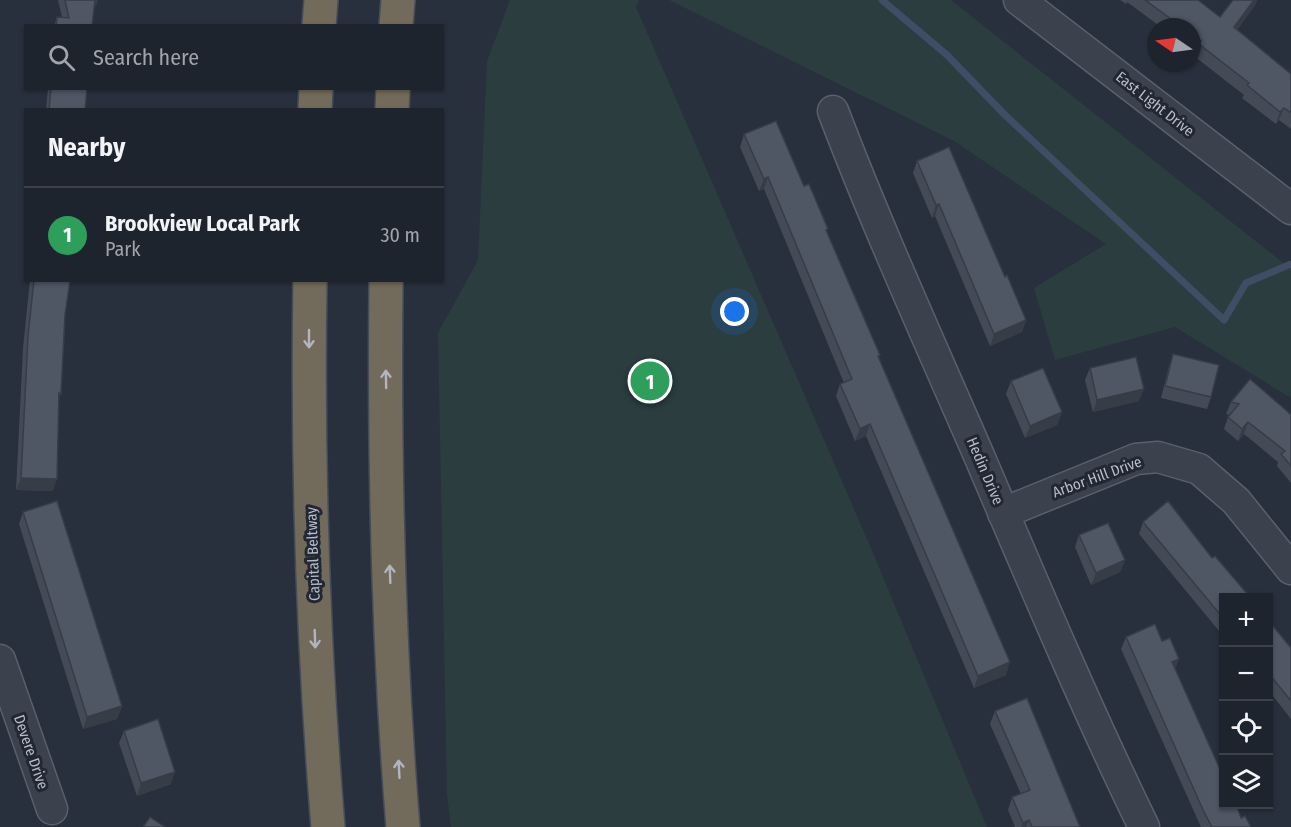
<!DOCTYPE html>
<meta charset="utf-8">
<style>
body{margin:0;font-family:"Fira Sans Condensed",sans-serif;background:#2b303a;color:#f1f3f6}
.controls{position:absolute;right:18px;bottom:18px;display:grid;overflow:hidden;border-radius:0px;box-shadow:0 2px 4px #0004}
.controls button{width:54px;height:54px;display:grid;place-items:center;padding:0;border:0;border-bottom:2px solid #3c414a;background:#1e242e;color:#f1f3f6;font:30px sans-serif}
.compass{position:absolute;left:1147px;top:18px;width:54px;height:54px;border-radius:50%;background:#1e242e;box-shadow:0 2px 4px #0004;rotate:283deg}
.you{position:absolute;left:735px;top:312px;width:21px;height:21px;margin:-15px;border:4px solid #fff;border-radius:50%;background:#1a73e8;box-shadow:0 0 0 9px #1a73e833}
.badge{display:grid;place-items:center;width:39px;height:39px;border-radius:50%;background:#99b4ec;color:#fff;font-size:20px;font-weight:700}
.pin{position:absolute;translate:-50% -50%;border:3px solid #fff;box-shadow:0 2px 6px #0006}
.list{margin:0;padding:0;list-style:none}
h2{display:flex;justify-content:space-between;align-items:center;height:78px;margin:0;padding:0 24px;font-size:26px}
h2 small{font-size:20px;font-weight:400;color:#a1a4aa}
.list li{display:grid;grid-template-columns:39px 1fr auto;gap:18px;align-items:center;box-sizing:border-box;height:96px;padding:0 24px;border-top:2px solid #3c414a}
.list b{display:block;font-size:22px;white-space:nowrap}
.list p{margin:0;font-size:20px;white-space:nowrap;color:#a1a4aa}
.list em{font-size:20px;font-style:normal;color:#a1a4aa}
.icon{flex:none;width:33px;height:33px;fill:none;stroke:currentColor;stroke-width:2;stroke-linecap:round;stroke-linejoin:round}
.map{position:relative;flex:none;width:1291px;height:827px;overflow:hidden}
.search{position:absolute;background:#1e242e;box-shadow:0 2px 4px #0004;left:24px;top:24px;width:420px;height:66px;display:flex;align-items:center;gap:15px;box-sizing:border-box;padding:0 21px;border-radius:0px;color:#a1a4aa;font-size:22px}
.panel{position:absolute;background:#1e242e;box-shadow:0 2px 4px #0004;left:24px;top:108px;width:420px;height:174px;border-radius:0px}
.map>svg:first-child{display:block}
.green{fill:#2b3d3f}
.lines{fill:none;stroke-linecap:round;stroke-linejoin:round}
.stream{stroke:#404d64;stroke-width:7}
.minor-casing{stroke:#5a606b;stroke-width:33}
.highway-casing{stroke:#474d58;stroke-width:36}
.minor{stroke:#3c424d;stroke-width:30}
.highway{stroke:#726a5a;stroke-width:33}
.wall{fill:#444b57}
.shaded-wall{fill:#373d47}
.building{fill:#4f5765;stroke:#373d47;stroke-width:1.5}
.oneway{stroke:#b1b5bd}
.labels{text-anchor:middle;stroke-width:6;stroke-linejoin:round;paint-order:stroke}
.street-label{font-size:15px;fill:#b8bdc8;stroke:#212733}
</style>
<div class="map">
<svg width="1291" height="827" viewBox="0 0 1291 827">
<rect width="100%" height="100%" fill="#28303d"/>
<g class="green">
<path d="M510 0H639L636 7 871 548 987 827H451L447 794 438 333 478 260 487 61Z"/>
<path d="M669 0H951L1291 269V398L1175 327 1055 360 1034 288 1106 244 954 141Z"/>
</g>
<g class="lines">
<path class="stream" d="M882 0 947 55 1004 114 1224 320 1246 283 1291 264"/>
<defs>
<g id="minor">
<path d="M1019 0 1291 209"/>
<path d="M833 111C878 229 930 343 980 458 1033 582 1085 706 1144 827"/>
<path d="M1003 513 1136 459 1158 457 1199 469 1236 501 1291 569"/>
<path d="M0 660 52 809"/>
</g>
<g id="highway">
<path d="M319 26 321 0"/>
<path d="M396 26 398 0"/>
<path d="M315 110 316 88"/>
<path d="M392 110 393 88"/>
<path d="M310 280C307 463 313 645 328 827"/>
<path d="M386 280C384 463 388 645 403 827"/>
</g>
</defs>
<use href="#minor" class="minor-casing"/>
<use href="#highway" class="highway-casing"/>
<use href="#minor" class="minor"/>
<use href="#highway" class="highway"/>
</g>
<g class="wall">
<path d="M58 0H98L96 6 94 7 92 26H54L57 17H62Z"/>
<path d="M1120 0H1198L1220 17 1233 0H1257L1255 5 1237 30 1291 74V129L1279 120 1276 124 1242 98 1244 95 1194 56 1196 53 1192 50V27H1161L1127 2 1126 4Z"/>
<path d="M48 88H87L85 110H46Z"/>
<path d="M744 134 804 186 827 232 880 355 879 358 1006 675 974 688 866 436 855 441 836 396 840 384 844 383 764 189 759 191 740 147Z"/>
<path d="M917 161 1005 277 1026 320 1022 332 990 346 935 216 932 218 913 173Z"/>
<path d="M30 280H70L65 315 59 399 53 491 16 490 23 348Z"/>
<path d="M1173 354 1211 397 1207 409 1161 398 1169 366Z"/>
<path d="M1090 368 1139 401 1093 412 1085 380Z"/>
<path d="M1011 381 1062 412 1057 425 1025 438 1006 394Z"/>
<path d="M1231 402 1291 415V483L1277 466 1278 462 1244 434 1238 441 1224 429 1228 417 1230 415 1226 414Z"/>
<path d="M23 512 122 706 117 719 83 729 19 524Z"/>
<path d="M1143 522 1224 597V637L1139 534Z"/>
<path d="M1079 535 1125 560 1120 572 1091 585 1075 547Z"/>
<path d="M1269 621 1291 648V719L1269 691Z"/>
<path d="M1126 637 1175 669 1241 818 1251 827H1201L1121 649Z"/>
<path d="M995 711 1080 827H1015L1008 810 1012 797 1021 794 990 724Z"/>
<path d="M124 731 171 784 137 796 119 743Z"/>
</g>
<g class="shaded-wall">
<path d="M93 0H98L96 6 91 8Z"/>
<path d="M1254 0H1257L1255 5 1229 40 1234 27Z"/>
<path d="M1284 108 1279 120 1276 124 1280 112Z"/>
<path d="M768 177 764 189 759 191 764 179Z"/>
<path d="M939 204 935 216 932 218 936 205Z"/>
<path d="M1026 320 1022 332 990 346 994 334Z"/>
<path d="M1144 389 1139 401 1093 412 1097 400Z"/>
<path d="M1062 412 1057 425 1025 438 1030 426Z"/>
<path d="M1248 422 1244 434 1238 441 1242 429Z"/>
<path d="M870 424 866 436 855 441 860 429Z"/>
<path d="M21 478 57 479 53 491 16 490Z"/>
<path d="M1125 560 1120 572 1091 585 1096 573Z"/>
<path d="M1179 659 1175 671 1172 662Z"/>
<path d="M1010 662 1006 675 974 688 978 676Z"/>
<path d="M122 706 117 719 83 729 87 717Z"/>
<path d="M175 772 171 784 137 796 141 783Z"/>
<path d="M1029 820 1026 827H1021L1023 823Z"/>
</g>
<g class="building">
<path d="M65 0H95L92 26H56L57 17 69 18Z"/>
<path d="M1145 0H1198L1220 17 1233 0H1254L1234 27 1291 74V113L1284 108 1280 112 1247 85 1249 83 1199 44 1201 41 1192 34V27H1182Z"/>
<path d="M51 88H87L85 110H49Z"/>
<path d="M776 121 804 186 809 184 828 229 826 230 880 355 878 356 1010 662 978 676 870 424 860 429 840 384 852 379 768 177 764 179 744 134Z"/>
<path d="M949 147 1005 277 1007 275 1026 320 994 334 939 204 936 205 917 161Z"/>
<path d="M34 280H70L65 315 61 394 59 393 57 479 21 478 28 336Z"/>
<path d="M1173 354 1219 365 1211 397 1165 386Z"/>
<path d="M1136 357 1144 389 1097 400 1090 368Z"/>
<path d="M1043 368 1062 412 1030 426 1011 381Z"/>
<path d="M1250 379 1287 411 1291 415V466L1281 454 1285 451 1248 422 1242 429 1228 417 1239 404 1231 402Z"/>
<path d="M57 501 122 706 87 717 23 512Z"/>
<path d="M1168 501 1212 558 1215 556 1250 597H1224V619L1143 522Z"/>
<path d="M1108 523 1125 560 1096 573 1079 535Z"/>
<path d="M1269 621 1291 648V701L1269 674Z"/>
<path d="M1155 624 1162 641 1170 638 1179 659 1172 662 1224 778V804H1236L1241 818 1245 816 1251 827H1212L1204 812 1126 637Z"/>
<path d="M1027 698 1080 827H1032L1029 820 1023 823 1012 797 1030 790 995 711Z"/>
<path d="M158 719 175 772 141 783 124 731Z"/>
<path d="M150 817 165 827H143Z"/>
</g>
<defs><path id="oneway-shaft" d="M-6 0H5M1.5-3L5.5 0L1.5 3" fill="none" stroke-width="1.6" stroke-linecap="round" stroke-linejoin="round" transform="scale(1.5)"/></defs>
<g class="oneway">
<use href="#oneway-shaft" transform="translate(309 339) rotate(90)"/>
<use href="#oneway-shaft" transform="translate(386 379) rotate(-91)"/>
<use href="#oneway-shaft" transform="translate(390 574) rotate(-92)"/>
<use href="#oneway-shaft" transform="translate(315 639) rotate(88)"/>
<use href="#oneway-shaft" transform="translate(399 769) rotate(-93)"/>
</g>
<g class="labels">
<g class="street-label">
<text transform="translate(1155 104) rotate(38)" y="5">East Light Drive</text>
<text transform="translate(985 471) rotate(67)" y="5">Hedin Drive</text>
<text transform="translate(1097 477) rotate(-20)" y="5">Arbor Hill Drive</text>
<text transform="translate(313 554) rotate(-92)" y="5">Capital Beltway</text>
<text transform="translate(31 752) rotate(71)" y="5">Devere Drive</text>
</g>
</g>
</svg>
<div class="controls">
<button>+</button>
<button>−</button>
<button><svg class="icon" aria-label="locate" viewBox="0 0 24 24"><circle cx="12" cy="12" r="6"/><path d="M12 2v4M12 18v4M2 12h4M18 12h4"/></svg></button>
<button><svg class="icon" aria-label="layers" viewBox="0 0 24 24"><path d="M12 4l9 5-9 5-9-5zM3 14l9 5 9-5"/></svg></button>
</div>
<svg class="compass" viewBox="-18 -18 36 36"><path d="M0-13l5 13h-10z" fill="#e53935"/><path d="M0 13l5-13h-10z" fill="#a1a4aa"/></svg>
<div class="you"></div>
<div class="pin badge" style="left:650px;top:381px;background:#2e9e5b">1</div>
<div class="search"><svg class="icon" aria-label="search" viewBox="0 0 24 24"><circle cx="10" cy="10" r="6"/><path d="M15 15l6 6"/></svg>Search here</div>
<section class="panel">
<h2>Nearby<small></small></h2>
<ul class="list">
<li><span class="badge" style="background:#2e9e5b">1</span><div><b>Brookview Local Park</b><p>Park</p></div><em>30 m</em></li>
</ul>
</section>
</div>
